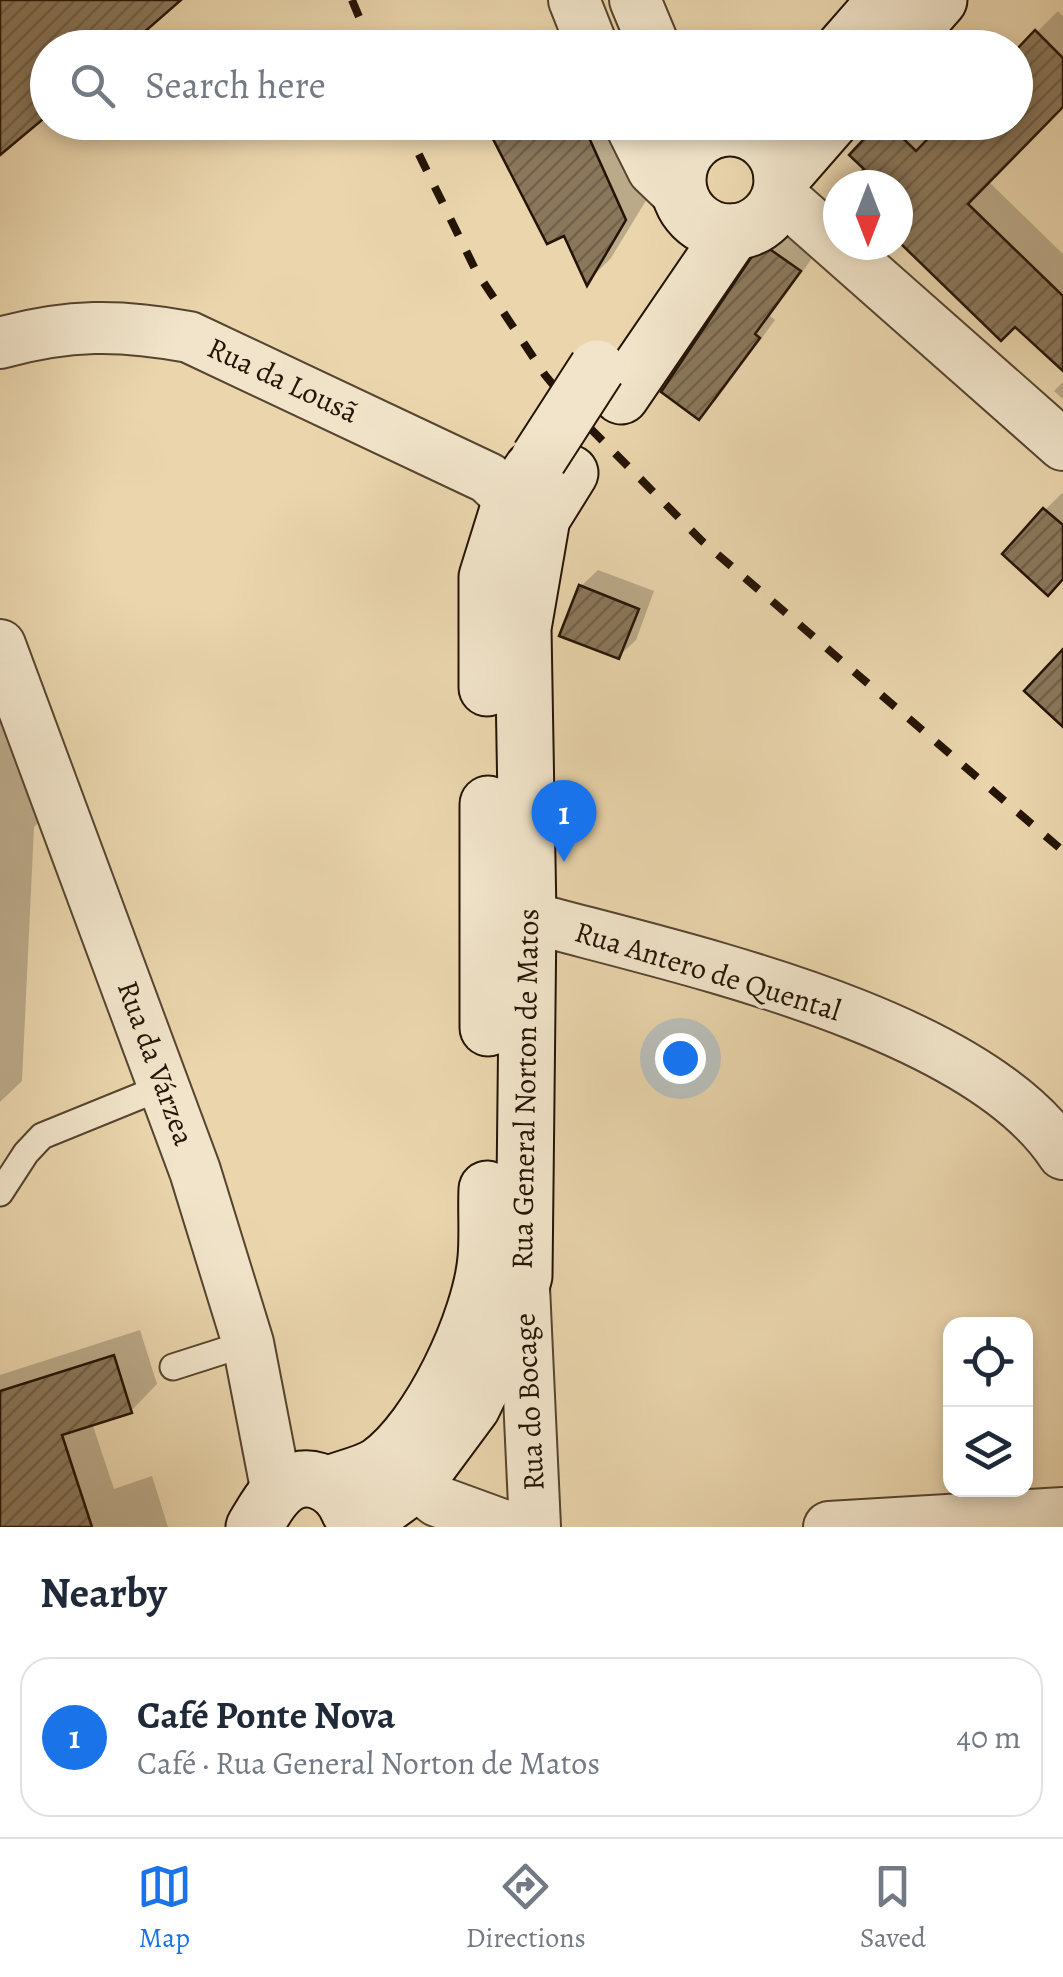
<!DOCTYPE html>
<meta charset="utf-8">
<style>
body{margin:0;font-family:Alegreya,serif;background:#f2f2f3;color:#1f2937}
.controls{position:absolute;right:30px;bottom:30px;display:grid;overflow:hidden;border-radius:20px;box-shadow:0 5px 15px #0003}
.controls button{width:90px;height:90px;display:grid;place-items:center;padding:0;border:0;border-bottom:2px solid #e0e1e3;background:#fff;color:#1f2937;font:50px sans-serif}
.compass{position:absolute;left:823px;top:170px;width:90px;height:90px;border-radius:50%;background:#fff;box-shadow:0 5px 15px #0003;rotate:180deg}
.you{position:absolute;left:680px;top:1058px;width:35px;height:35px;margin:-25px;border:8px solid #fff;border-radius:50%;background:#1a73e8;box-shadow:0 0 0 15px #1a73e833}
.badge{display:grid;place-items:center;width:65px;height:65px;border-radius:50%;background:#1a73e8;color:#fff;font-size:32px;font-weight:700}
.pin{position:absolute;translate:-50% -82px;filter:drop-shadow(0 2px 5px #0008)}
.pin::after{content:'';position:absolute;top:52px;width:35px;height:30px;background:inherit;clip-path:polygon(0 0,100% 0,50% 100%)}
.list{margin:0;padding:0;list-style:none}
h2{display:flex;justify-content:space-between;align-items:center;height:130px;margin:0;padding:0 40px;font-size:42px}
h2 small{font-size:32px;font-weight:400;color:#747a83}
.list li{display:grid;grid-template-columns:65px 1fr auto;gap:30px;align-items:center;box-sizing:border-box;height:160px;margin:0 20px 20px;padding:0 20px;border:2px solid #e0e1e3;border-radius:30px}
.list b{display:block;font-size:38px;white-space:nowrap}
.list p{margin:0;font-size:32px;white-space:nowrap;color:#747a83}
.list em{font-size:32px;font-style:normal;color:#747a83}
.icon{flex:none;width:55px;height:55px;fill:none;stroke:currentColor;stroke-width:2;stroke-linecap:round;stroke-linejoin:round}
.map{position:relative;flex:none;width:1063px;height:1527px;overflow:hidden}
.search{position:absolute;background:#fff;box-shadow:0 5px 15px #0003;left:30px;right:30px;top:30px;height:110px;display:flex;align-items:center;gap:25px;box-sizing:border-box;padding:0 35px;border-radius:55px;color:#747a83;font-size:38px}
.sheet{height:310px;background:#fff}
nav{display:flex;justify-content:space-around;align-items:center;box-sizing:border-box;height:140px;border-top:2px solid #e0e1e3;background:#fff;font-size:28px;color:#747a83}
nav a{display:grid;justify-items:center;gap:5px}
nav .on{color:#1a73e8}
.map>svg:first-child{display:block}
.shadow{fill:#0003}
.building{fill:url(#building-hatch);stroke:#251405;stroke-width:2.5}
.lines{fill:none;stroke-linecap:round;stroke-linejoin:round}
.lane-casing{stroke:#56442f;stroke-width:29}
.street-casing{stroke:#56442f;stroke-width:54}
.secondary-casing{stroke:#251405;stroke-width:59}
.lane{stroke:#f1e4ca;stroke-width:25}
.street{stroke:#f1e4ca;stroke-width:50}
.secondary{stroke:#f1e4ca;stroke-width:55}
.rail{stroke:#251405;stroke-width:8;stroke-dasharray:18 18;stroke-linecap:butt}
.secondary-bridge-casing{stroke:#251405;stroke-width:59;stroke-linecap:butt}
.secondary-bridge{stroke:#f1e4ca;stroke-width:55}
.labels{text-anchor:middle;stroke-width:8;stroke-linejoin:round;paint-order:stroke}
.street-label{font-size:30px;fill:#251405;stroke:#f1e4ca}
</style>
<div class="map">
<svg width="1063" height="1527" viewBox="0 0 1063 1527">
<defs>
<pattern id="building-hatch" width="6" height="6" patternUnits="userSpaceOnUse" patternTransform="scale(2.5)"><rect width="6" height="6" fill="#8b785c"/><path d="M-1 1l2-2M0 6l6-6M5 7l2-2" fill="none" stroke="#71614a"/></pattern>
</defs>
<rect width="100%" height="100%" fill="#ead5ad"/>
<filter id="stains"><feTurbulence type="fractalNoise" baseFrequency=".002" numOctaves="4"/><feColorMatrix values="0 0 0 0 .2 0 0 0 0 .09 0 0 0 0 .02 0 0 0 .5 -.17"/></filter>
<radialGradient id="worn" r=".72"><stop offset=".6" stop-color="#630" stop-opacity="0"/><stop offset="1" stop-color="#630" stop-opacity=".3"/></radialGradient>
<g class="shadow">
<path d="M1058 11 1063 16V104L988 181 1063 254V367L1015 323 898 236V185H851L867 169 883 122H930L939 131 1016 122V53Z"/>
<path d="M510 122H617L650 194 611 258 588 281 565 233 495 138Z"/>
<path d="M780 227 816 253 770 316 775 320 716 400 699 417 665 392 763 244Z"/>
<path d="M1063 382V399L1054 391Z"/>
<path d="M1062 493 1063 494V577L1045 510Z"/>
<path d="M598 570 654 591 636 640 619 656 581 586Z"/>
<path d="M0 625 65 796 34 827 22 1081 0 1102Z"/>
<path d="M140 1330 157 1384 131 1411 92 1423 114 1489 152 1476 168 1527H0V1375Z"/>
</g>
<g class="building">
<path d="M0 0H181L126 48H48V115L0 155Z"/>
<path d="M1035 30 1063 58V107L968 204 1063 296V371L1015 327 1001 341 898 241V185H848L864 169 849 155 880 122H886L916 151 944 122H1016V50Z"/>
<path d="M524 122H582L626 220 587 286 564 236 547 244 492 137Z"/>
<path d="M761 243 801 271 755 334 760 338 699 420 661 392Z"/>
<path d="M1043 508 1063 525V579L1048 596 1002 554Z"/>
<path d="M579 585 639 609 619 659 559 636Z"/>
<path d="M1063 649V727L1024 691Z"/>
<path d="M114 1355 132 1413 62 1435 92 1527H0V1391Z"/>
</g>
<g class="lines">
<defs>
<g id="lane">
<path d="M0 1193 26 1153 42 1136 165 1086"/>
<path d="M173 1367 248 1343"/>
</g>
<g id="street">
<path d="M574 0 593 48"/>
<path d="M635 0 655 48"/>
<path d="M629 122 653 170 679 195"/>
<path d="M704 122 711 131"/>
<path d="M780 195 1063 445"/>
<path d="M0 343C68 324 120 324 189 337L488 478 511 500 542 518"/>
<path d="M0 645 195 1171 248 1343 277 1493"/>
<path d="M489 921 528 917C678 958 975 1020 1063 1154"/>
<path d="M524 1287 535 1527"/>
<path d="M415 1484 437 1501 508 1527"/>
<path d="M829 1527 1063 1513"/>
</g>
<g id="secondary">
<path d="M844 48 886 0"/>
<path d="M897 48 939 0"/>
<circle cx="730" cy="180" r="52"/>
<path d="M782 177 830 122"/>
<path d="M621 396 733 232"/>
<path d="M487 688V577L511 500 532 469"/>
<path d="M488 1028V804"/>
<path d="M329 1484C344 1478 365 1474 379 1465 430 1429 481 1319 486 1258 488 1235 486 1212 487 1189"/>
<path d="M254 1527C261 1516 268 1502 277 1493 301 1466 337 1481 349 1511"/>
<path d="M356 1527 415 1484 472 1407 506 1338 524 1276 528 917 523 628 542 518 570 473"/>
</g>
</defs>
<use href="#lane" class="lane-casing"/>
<use href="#street" class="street-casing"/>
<use href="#secondary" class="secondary-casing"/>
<use href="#lane" class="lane"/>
<use href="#street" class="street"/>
<use href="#secondary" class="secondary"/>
<g class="rail">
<path d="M352 0 372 48"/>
<path d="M403 122 476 271 545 375 581 419 702 541 1063 851"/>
</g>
<defs>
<path id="secondary-bridge" d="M539 458 597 368"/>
</defs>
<use href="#secondary-bridge" class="secondary-bridge-casing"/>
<use href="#secondary-bridge" class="secondary-bridge"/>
</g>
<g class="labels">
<g class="street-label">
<text transform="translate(283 380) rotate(25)" y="10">Rua da Lousã</text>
<text transform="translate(708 971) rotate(17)" y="10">Rua Antero de Quental</text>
<text transform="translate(156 1063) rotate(70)" y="10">Rua da Várzea</text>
<text transform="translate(525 1089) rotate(-89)" y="10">Rua General Norton de Matos</text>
<text transform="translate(529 1402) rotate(-93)" y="10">Rua do Bocage</text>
</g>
</g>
<rect width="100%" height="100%" filter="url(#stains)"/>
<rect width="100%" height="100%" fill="url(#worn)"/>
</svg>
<div class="controls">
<button><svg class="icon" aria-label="locate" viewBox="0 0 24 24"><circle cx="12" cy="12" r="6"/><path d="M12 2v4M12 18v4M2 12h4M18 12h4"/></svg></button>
<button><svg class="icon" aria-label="layers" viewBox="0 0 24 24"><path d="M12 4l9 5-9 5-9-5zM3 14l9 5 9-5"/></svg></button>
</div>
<svg class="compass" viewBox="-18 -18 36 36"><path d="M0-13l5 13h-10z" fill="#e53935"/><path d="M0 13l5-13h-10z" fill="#747a83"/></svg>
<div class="you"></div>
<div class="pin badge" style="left:564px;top:862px">1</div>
<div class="search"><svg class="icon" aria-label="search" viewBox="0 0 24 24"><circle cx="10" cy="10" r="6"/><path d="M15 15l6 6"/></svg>Search here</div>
</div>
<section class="sheet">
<h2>Nearby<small></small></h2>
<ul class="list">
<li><span class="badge">1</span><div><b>Café Ponte Nova</b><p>Café · Rua General Norton de Matos</p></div><em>40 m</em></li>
</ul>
</section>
<nav>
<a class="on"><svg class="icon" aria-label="map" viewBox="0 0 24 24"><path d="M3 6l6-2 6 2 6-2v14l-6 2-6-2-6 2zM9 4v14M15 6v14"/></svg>Map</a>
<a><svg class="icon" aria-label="directions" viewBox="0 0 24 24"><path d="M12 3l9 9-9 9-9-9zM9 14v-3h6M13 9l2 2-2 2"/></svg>Directions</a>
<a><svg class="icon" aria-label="saved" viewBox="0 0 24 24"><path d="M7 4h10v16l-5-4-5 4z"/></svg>Saved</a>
</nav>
